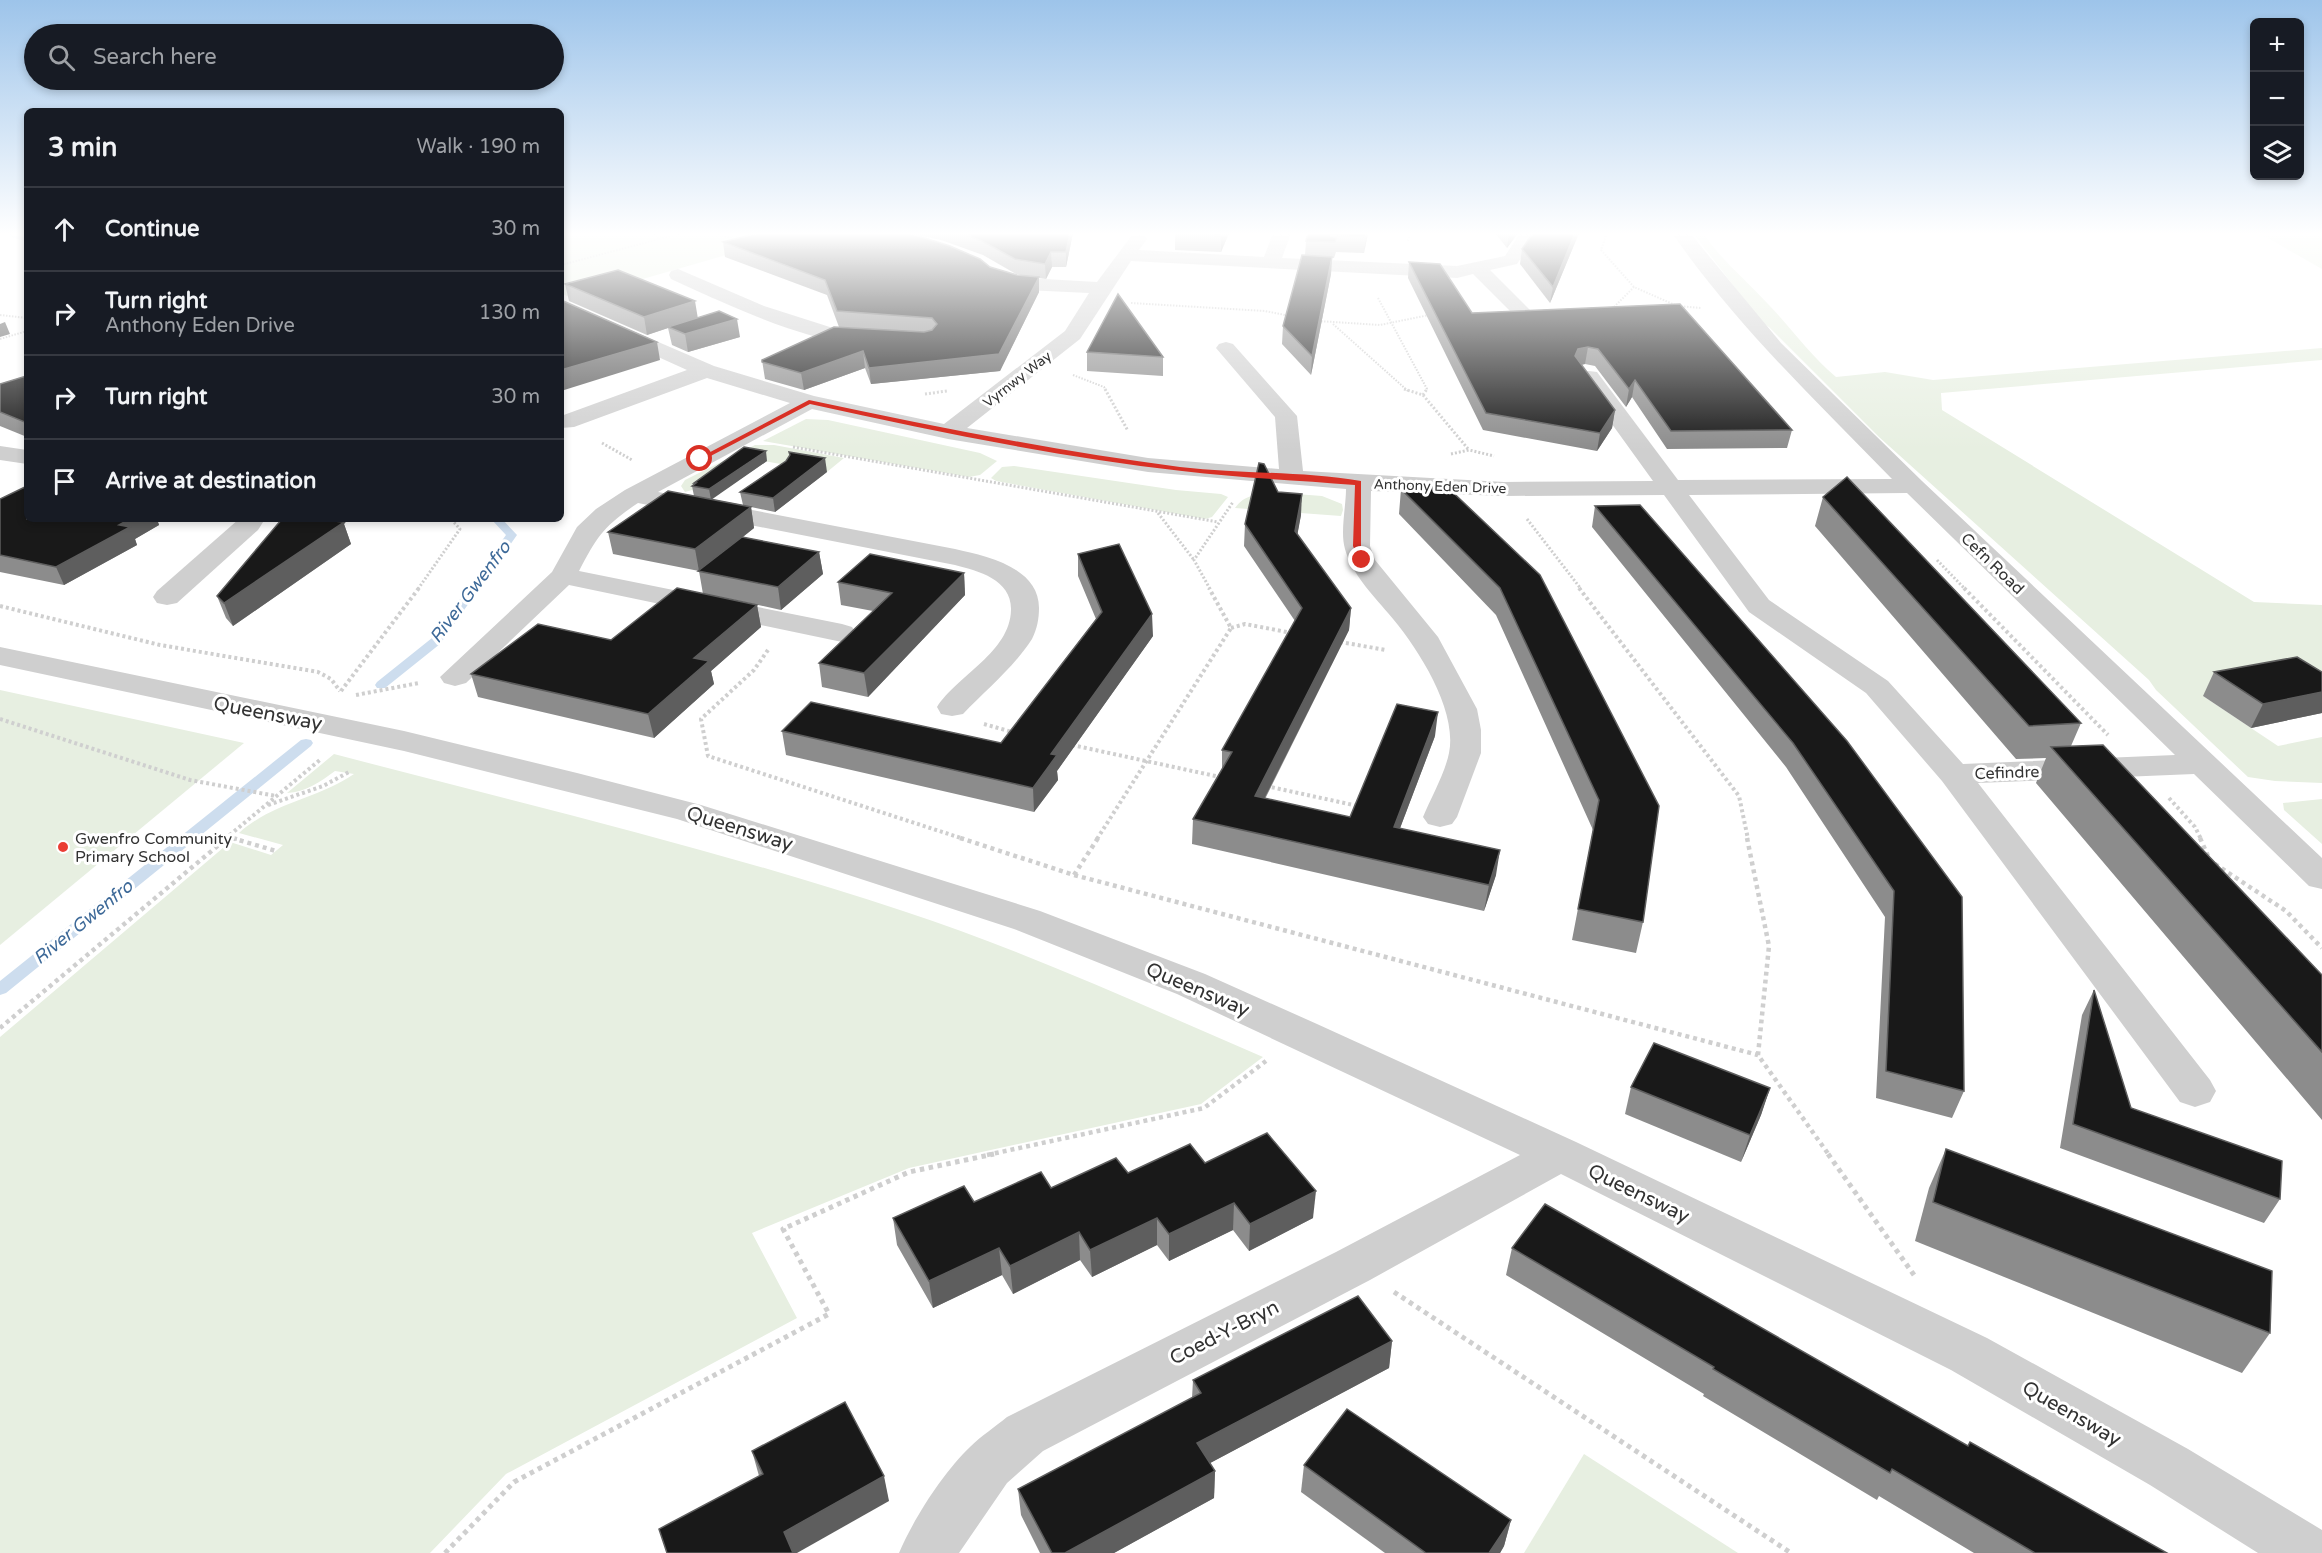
<!DOCTYPE html>
<meta charset="utf-8">
<style>
body{margin:0;font-family:"Varela Round",sans-serif;background:#20242c;color:#f1f3f6}
.controls{position:absolute;right:18px;top:18px;display:grid;overflow:hidden;border-radius:9px;box-shadow:0 3px 9px #0003}
.controls button{width:54px;height:54px;display:grid;place-items:center;padding:0;border:0;border-bottom:2px solid #363941;background:#171b24;color:#f1f3f6;font:30px sans-serif}
.stop{position:absolute;width:18px;height:18px;margin:-14px;border:4px solid #d93025;border-radius:50%;background:#fff}
.stop.end{background:#d93025;border-color:#fff;box-shadow:0 2px 6px #0008}
.list{margin:0;padding:0;list-style:none}
h2{display:flex;justify-content:space-between;align-items:center;height:78px;margin:0;padding:0 24px;font-size:26px}
h2 small{font-size:20px;font-weight:400;color:#9ea1a6}
.list li{display:grid;grid-template-columns:39px 1fr auto;gap:18px;align-items:center;box-sizing:border-box;height:84px;padding:0 24px;border-top:2px solid #363941}
.list b{display:block;font-size:22px;white-space:nowrap}
.list p{margin:0;font-size:20px;white-space:nowrap;color:#9ea1a6}
.list em{font-size:20px;font-style:normal;color:#9ea1a6}
.icon{flex:none;width:33px;height:33px;fill:none;stroke:currentColor;stroke-width:2;stroke-linecap:round;stroke-linejoin:round}
.map{position:relative;flex:none;width:2322px;height:1553px;overflow:hidden}
.search{position:absolute;background:#171b24;box-shadow:0 3px 9px #0003;left:24px;top:24px;width:540px;height:66px;display:flex;align-items:center;gap:15px;box-sizing:border-box;padding:0 21px;border-radius:33px;color:#9ea1a6;font-size:22px}
.panel{position:absolute;background:#171b24;box-shadow:0 3px 9px #0003;left:24px;top:108px;width:540px;height:414px;border-radius:9px}
.map>svg:first-child{display:block}
.green{fill:#e7efe1}
.lines{fill:none;stroke-linecap:round;stroke-linejoin:round}
.stream{fill:#cdddee;fill-rule:evenodd}
.path-far4{stroke:#cfcfcf;stroke-width:2;stroke-dasharray:1.5 1.5;stroke-linecap:butt}
.path-far3{stroke:#cfcfcf;stroke-width:3;stroke-dasharray:2 2;stroke-linecap:butt}
.path-far2{stroke:#cfcfcf;stroke-width:4;stroke-dasharray:3 3;stroke-linecap:butt}
.path-far1{stroke:#cfcfcf;stroke-width:4.5;stroke-dasharray:4 4;stroke-linecap:butt}
.path{stroke:#cfcfcf;stroke-width:5;stroke-dasharray:4.5 4.5;stroke-linecap:butt}
.minor{fill:#cfcfcf;fill-rule:evenodd}
.wall{fill:#8c8c8c;fill-rule:evenodd}
.shaded-wall{fill:#5e5e5e}
.building{fill:#191919;stroke:#5e5e5e;stroke-width:1.5}
.route{fill:#d93025}
.poi-dot{fill:#ea3d34;stroke:#fff;stroke-width:2}
.labels{text-anchor:middle;stroke-width:6;stroke-linejoin:round;paint-order:stroke}
.far-street-label{font-size:14px;fill:#323232;stroke:#fff}
.street-label{font-size:16px;fill:#323232;stroke:#fff}
.poi-label{font-size:16px;fill:#323232;stroke:#fff;text-anchor:start}
.water-label{font-size:18px;font-style:italic;fill:#3d6998;stroke:#fff}
.near-street-label{font-size:20px;fill:#323232;stroke:#fff}
</style>
<div class="map">
<svg width="2322" height="1553" viewBox="0 0 2322 1553">
<rect width="100%" height="100%" fill="#fff"/>
<g class="green">
<path d="M568 233H774L775 241 573 299 561 293V235Z"/>
<path d="M1693 233H1703C1721 260 1747 281 1769 305 1792 329 1810 355 1836 377L1885 372 1933 380 2322 348V360L1941 393 1942 410 2254 602 2322 605V703L2203 696 2278 746 2322 737V783L2275 781 2248 777 2156 690 2149 680 1879 437 1769 327 1763 324Z"/>
<path d="M2259 233H2322V269Z"/>
<path d="M806 419 828 420 980 453 997 461 980 475 969 477 763 441Z"/>
<path d="M755 445H774L844 458 827 472 746 458 696 493 692 490 685 492 681 486 685 480Z"/>
<path d="M1014 466 1176 490 1221 494 1228 497 1212 517 1205 519 996 481 991 478 1002 467Z"/>
<path d="M1283 493 1322 496 1342 504 1343 510 1341 516 1235 508C1247 491 1263 495 1283 493Z"/>
<path d="M0 690 244 743 0 945Z"/>
<path d="M334 754C524 804 716 849 903 911 1026 951 1144 1006 1263 1057L1201 1104 909 1168 752 1233 797 1318 506 1474 430 1553H0V1037L230 842 271 855 283 845 239 833C273 802 318 799 354 774L335 771C320 782 306 792 287 793Z"/>
<path d="M2322 799V844L2284 810 2283 803Z"/>
<path d="M1584 1454 1738 1553H1524Z"/>
</g>
<g class="lines">
<g class="stream">
<path d="M0 233H11L27 238V242Z"/>
<path d="M491 519H502L517 535 440 644 385 688H377L375 685 377 682 432 638 506 535Z"/>
<path d="M306 739 311 740 313 743 311 746 6 993 0 995V981L301 740Z"/>
</g>
<g class="path-far4">
<path d="M654 233 659 240"/>
<path d="M716 233 736 240"/>
<path d="M1607 233 1601 250 1634 287 1675 305"/>
<path d="M1408 241 1411 233"/>
<path d="M561 265 682 233"/>
<path d="M1378 298 1427 389 1426 391"/>
<path d="M1131 303 1265 311 1290 316"/>
<path d="M1678 306 1701 308"/>
<path d="M1614 307 1634 287"/>
<path d="M0 315 27 318"/>
<path d="M1318 321 1380 325 1429 315"/>
<path d="M1333 324 1408 391"/>
<path d="M0 339 27 331"/>
<path d="M1073 375 1104 387 1106 391"/>
</g>
<g class="path-far3">
<path d="M1105 389 1128 431"/>
<path d="M1404 389 1423 395 1469 450"/>
<path d="M925 394 947 391"/>
<path d="M1423 395 1427 389"/>
<path d="M602 443 632 460"/>
<path d="M793 447 1218 522"/>
<path d="M1451 454 1469 450 1494 456"/>
<path d="M1158 513 1194 560"/>
<path d="M1527 519 1581 589"/>
<path d="M1937 560 1965 589"/>
<path d="M418 589 460 529 451 519"/>
<path d="M1210 589 1194 560 1233 502"/>
</g>
<g class="path-far2">
<path d="M1579 588 1739 796 1748 839"/>
<path d="M1964 588 2108 735"/>
<path d="M0 606 160 645 318 672 331 679 340 691"/>
<path d="M1231 628 1245 624 1292 633"/>
<path d="M1340 642 1386 650"/>
<path d="M768 650 754 670 701 719 708 756 964 839"/>
<path d="M341 691 419 588"/>
<path d="M356 695 419 683"/>
<path d="M0 719 190 780 276 796"/>
<path d="M984 724 1012 732"/>
<path d="M1072 745 1220 777"/>
<path d="M1266 786 1358 806"/>
<path d="M2169 798 2195 827 2201 839"/>
<path d="M268 805 323 786 349 772"/>
<path d="M229 837 237 839"/>
<path d="M225 839 321 759"/>
<path d="M1097 839 1231 628 1209 588"/>
</g>
<g class="path-far1">
<path d="M232 838 276 851"/>
<path d="M960 838 1074 875 1758 1055"/>
<path d="M1747 838 1769 946 1758 1055 1829 1155"/>
<path d="M2200 838 2208 856"/>
<path d="M2215 864 2286 911 2322 948"/>
<path d="M1074 875 1098 838"/>
<path d="M0 1028 227 838"/>
<path d="M987 1155 1204 1108 1266 1061"/>
</g>
<g class="path">
<path d="M1828 1154 1914 1275"/>
<path d="M1394 1292 1791 1553"/>
<path d="M445 1553 514 1482 829 1314 783 1229 909 1172 994 1154"/>
</g>
<g class="minor">
<path d="M1273 233H1291L1282 258 1457 266 1505 256 1520 233H1538L1517 264 1490 270 1530 310 1527 314H1513L1473 274 1457 278 1131 261 1080 339 967 428 1148 458 1279 469 1275 417 1216 348 1219 344 1226 342 1233 344 1297 416 1303 471 1504 482 1653 481 1578 377 1581 372 1589 371 1597 372 1678 480 1892 479C1815 400 1735 324 1672 233H1690L1781 343 1922 481 2322 858V889L2309 886 2194 774 1978 783 2210 1080 2216 1091 2210 1102 2195 1107 2180 1102 1942 781 1866 693 1749 612 1664 495 1504 496 1371 491 1370 546 1375 560 1438 637 1477 709 1481 730V753L1457 817 1452 824 1440 827 1428 824 1423 817C1431 798 1445 773 1449 753 1458 709 1416 645 1388 613 1372 594 1352 574 1345 549 1340 532 1346 507 1346 489L1148 472 948 439 812 409 658 492 955 549C986 556 1039 567 1039 608 1039 619 1037 629 1032 639 1014 667 986 690 963 714L952 716 941 714 937 707C958 675 1010 652 1011 610 1012 580 979 571 955 565L638 503C604 526 598 535 579 571L842 624 852 627 856 633 852 639 842 642 569 585 466 683 455 686 444 683 440 677 552 572 577 527 596 509 625 490 790 403 707 378 574 427 561 428V416L687 370 561 313V300L714 366 814 396 944 424 1065 331 1089 293 1025 290 990 279 988 275 990 271 997 269 1027 278 1097 282 1132 235H1144L1147 239 1139 250 1264 257ZM1907 493 2175 755 1963 764 1888 681 1769 600 1689 495Z"/>
<path d="M678 269 764 306 836 329 876 333 879 337 876 341C827 354 718 300 671 279L669 275 671 271Z"/>
<path d="M0 446 27 450V464L0 460Z"/>
<path d="M239 519H265L258 530 177 603 167 605 157 603 153 597 157 591Z"/>
<path d="M0 647 404 731 577 773 701 805 1040 911 1205 974 1317 1024 1576 1142 1987 1338 2188 1449 2322 1530V1553H2258L2150 1485 1951 1370 1561 1174 1370 1280 1043 1451 1007 1483 959 1553H899C914 1518 943 1473 970 1447 981 1436 995 1427 1007 1417L1336 1252 1520 1155 1177 994 1014 929 677 819 404 751 0 665Z"/>
</g>
</g>
<g class="wall">
<path d="M758 233H1073L1066 267H1052L1046 279 1039 278V292L1000 371 871 384 865 368 804 390 765 379 762 360 869 329 839 327 827 295 725 257 723 242ZM913 234 941 240 983 255 1016 274 1026 276 1017 275 990 267Z"/>
<path d="M1175 233H1229L1221 252 1175 250Z"/>
<path d="M1308 233H1368L1364 253 1336 252 1334 258H1332L1331 274 1311 375 1282 344 1283 326 1305 256 1306 241Z"/>
<path d="M1495 233H1518L1507 248Z"/>
<path d="M1533 233H1579L1550 303 1520 264 1522 249Z"/>
<path d="M1409 262 1472 313 1680 304 1792 430 1787 448 1667 449 1632 397 1626 407 1595 366 1585 364 1581 365 1615 410 1612 428 1597 451 1483 430 1408 278Z"/>
<path d="M565 284 698 318 740 337 688 352 672 345 668 328 647 335 569 301Z"/>
<path d="M1087 352 1163 357V376L1087 371Z"/>
<path d="M27 377V437L0 426V384Z"/>
<path d="M767 461 711 499 743 505 740 492 827 472 775 512 751 507 754 528 743 537 819 552 823 574 781 610 712 595 757 605 761 627 711 671 714 684 654 738 478 697 471 674 611 640 703 594 699 571 613 554 608 532 694 496 692 486 694 484V483Z"/>
<path d="M1401 489 1540 575 1643 922 1636 953 1572 940 1593 830 1496 615 1399 514Z"/>
<path d="M1278 492 1301 515 1297 535 1351 608 1349 630 1265 799 1350 817 1435 736 1400 828 1496 875 1484 911 1192 844 1193 819 1222 769V750L1295 621 1244 546 1245 524Z"/>
<path d="M1823 497 2081 723 2071 746 2322 975V1120L2036 783 2046 758 2016 759 1815 526Z"/>
<path d="M0 499 27 519H157L159 525 135 539 137 545 64 585 0 572Z"/>
<path d="M1595 506 1847 741 1964 1091 1952 1118 1876 1098 1885 917 1786 767 1592 527Z"/>
<path d="M282 519H348L344 524 351 544 233 626 226 618 217 596Z"/>
<path d="M1078 554 1153 636 1057 771 1058 780 1034 812 786 755 782 731 1001 743 1096 619 1078 576Z"/>
<path d="M964 573 965 595 868 697 822 687 819 663 873 611 841 605 838 582Z"/>
<path d="M2214 672H2322V713L2251 728 2203 696Z"/>
<path d="M2094 990 2131 1108 2280 1199 2264 1223 2060 1148 2082 1015Z"/>
<path d="M1631 1087 1770 1088 1761 1115 1741 1162 1625 1114Z"/>
<path d="M1946 1149 2270 1333 2242 1373 1915 1241 1929 1188Z"/>
<path d="M1205 1163 1313 1218 1249 1251 1233 1230 1169 1261 1157 1245 1092 1277 1080 1260 1013 1294 1002 1275 933 1308 897 1245 893 1218 1128 1173Z"/>
<path d="M1512 1248 1967 1446 1970 1442 2167 1553H1974L1879 1496 1877 1500 1703 1396 1704 1394 1506 1275Z"/>
<path d="M1392 1341 1389 1368 1210 1463 1215 1471 1214 1498 1114 1553H1040L1021 1515 1018 1489 1192 1398 1193 1380Z"/>
<path d="M752 1451 889 1501 759 1476Z"/>
<path d="M1304 1465 1511 1520 1504 1546 1500 1553H1385L1301 1492Z"/>
</g>
<g class="shaded-wall">
<path d="M1070 233H1073L1066 267V252Z"/>
<path d="M1222 233H1229L1221 252V236Z"/>
<path d="M1366 233H1368L1364 253 1366 237Z"/>
<path d="M1509 233H1518L1507 248Z"/>
<path d="M1575 233H1579L1550 303 1553 287Z"/>
<path d="M1051 252 1052 267 1046 279 1045 264Z"/>
<path d="M1332 257 1331 274 1311 375 1312 356Z"/>
<path d="M1039 277V292L1000 371 871 384 869 368Z"/>
<path d="M695 301 698 319 668 327V328L647 335 644 317Z"/>
<path d="M737 319 740 337 688 352 685 334Z"/>
<path d="M5 322 10 334 0 337V324Z"/>
<path d="M657 342 660 360 561 391V370Z"/>
<path d="M1588 347 1585 364 1575 366V356L1578 349Z"/>
<path d="M863 351 865 368 804 390 801 373Z"/>
<path d="M1635 380 1632 397 1626 407 1629 389Z"/>
<path d="M1615 410 1612 428 1597 451 1600 433Z"/>
<path d="M766 451 767 461 711 500 709 489Z"/>
<path d="M825 458 827 472 775 512 773 498Z"/>
<path d="M1302 494 1301 515 1294 553 1295 531Z"/>
<path d="M751 507 754 528 699 571 695 549Z"/>
<path d="M130 519H157L159 525 135 539 137 545 64 585 56 567 119 525Z"/>
<path d="M324 519H348L344 524 351 544 233 626 224 603Z"/>
<path d="M819 552 823 574 781 610 778 587Z"/>
<path d="M964 573 965 595 868 697 864 673Z"/>
<path d="M757 605 761 627 711 671 714 684 654 738 648 714 694 658Z"/>
<path d="M1351 608 1349 630 1253 821 1255 796Z"/>
<path d="M1152 614 1153 636 1057 771 1058 780 1034 812 1033 788 1051 754Z"/>
<path d="M2322 692V713L2251 728 2263 704Z"/>
<path d="M1438 712 1435 736 1391 852 1394 827Z"/>
<path d="M1500 850 1496 875 1484 911 1489 885Z"/>
<path d="M1770 1088 1761 1115 1741 1162 1750 1135Z"/>
<path d="M1316 1191 1313 1218 1249 1251 1250 1224Z"/>
<path d="M1234 1203 1233 1230 1169 1261V1234Z"/>
<path d="M1157 1218V1245L1092 1277 1090 1250Z"/>
<path d="M1079 1232 1080 1260 1013 1294 1010 1266Z"/>
<path d="M999 1248 1002 1275 933 1308 929 1281Z"/>
<path d="M1392 1341 1389 1368 1197 1470V1443Z"/>
<path d="M1215 1471 1214 1498 1114 1553H1065Z"/>
<path d="M884 1476 889 1501 797 1553H789L784 1532Z"/>
<path d="M1511 1520 1504 1546 1500 1553H1489Z"/>
</g>
<g class="building">
<path d="M758 233H909L950 246 980 259 990 267 1017 275 1039 277 999 354 869 368 863 351 801 373 762 362V360L834 327 924 332 932 330 937 324 932 318 837 311 825 280 723 242Z"/>
<path d="M961 233H1070L1066 252H1051L1045 264 1015 259 982 241Z"/>
<path d="M1175 233H1222L1221 236Z"/>
<path d="M1308 233H1366V237L1330 236 1337 237 1335 242 1306 241Z"/>
<path d="M1533 233H1575L1553 287 1522 249Z"/>
<path d="M1302 255 1332 257 1312 356 1283 326Z"/>
<path d="M1409 262 1440 264 1472 313 1680 304 1792 430 1671 431 1635 380 1629 389 1598 349 1588 347 1578 349 1575 356 1615 410 1600 433 1486 413Z"/>
<path d="M618 270 695 301 644 317 565 284Z"/>
<path d="M1118 294 1163 357 1087 352Z"/>
<path d="M561 300 657 342 561 370Z"/>
<path d="M719 311 737 319 685 334 668 327Z"/>
<path d="M26 376 27 377V423L0 412V384Z"/>
<path d="M744 447 766 451 709 489 692 486 696 483H694Z"/>
<path d="M789 452 825 458 773 498 740 492 786 461 790 455Z"/>
<path d="M1259 463 1264 464 1278 492 1302 494 1295 531 1351 608 1255 796 1350 817 1397 704 1438 712 1394 827 1500 850 1489 885 1193 819 1232 752 1222 750 1302 608 1245 524Z"/>
<path d="M1847 477 2081 723 2029 726 1823 497Z"/>
<path d="M1443 483 1540 575 1659 806 1643 922 1578 909 1599 800 1500 588 1401 489Z"/>
<path d="M27 486V519H130L119 525 130 527 56 567 0 555V499Z"/>
<path d="M668 491 751 507 695 549 608 532Z"/>
<path d="M1640 505 1847 741 1962 897 1964 1091 1886 1071 1894 891 1793 743 1595 506Z"/>
<path d="M282 519H324V520L344 522 224 603 217 596Z"/>
<path d="M742 537 819 552 778 587 698 571Z"/>
<path d="M1119 544 1152 614 1051 754 1057 755 1033 788 782 731 811 702 1001 743 1102 612 1078 554Z"/>
<path d="M870 554 964 573 864 673 819 663 892 593 838 582Z"/>
<path d="M677 588 757 605 694 658 709 661 648 714 471 674 538 624 611 640Z"/>
<path d="M2297 657 2322 672V692L2263 704 2214 672Z"/>
<path d="M2103 745 2322 975V1052L2051 747Z"/>
<path d="M2094 990 2131 1108 2282 1161 2280 1199 2073 1124Z"/>
<path d="M1654 1043 1770 1088 1750 1135 1631 1087Z"/>
<path d="M1267 1133 1316 1191 1250 1224 1234 1203 1169 1234 1157 1218 1090 1250 1079 1232 1010 1266 999 1248 929 1281 893 1218 964 1186 974 1202 1041 1172 1051 1188 1116 1158 1128 1173 1190 1144 1205 1163Z"/>
<path d="M1946 1149 2272 1271 2270 1333 1933 1202Z"/>
<path d="M1545 1204 1968 1446 1970 1442 2167 1553H2035L1892 1469 1890 1473 1713 1369 1714 1367 1512 1248Z"/>
<path d="M1358 1296 1392 1341 1197 1443 1215 1471 1065 1553H1052L1018 1489 1201 1393 1193 1380Z"/>
<path d="M845 1402 884 1476 784 1532 793 1553H667L659 1529 763 1474 752 1451Z"/>
<path d="M1347 1409 1511 1520 1489 1553H1426L1304 1465Z"/>
</g>
<linearGradient id="sky" x2="0" y2="1"><stop stop-color="#9dc4ea"/><stop offset="0.52" stop-color="#fff"/><stop offset="1" stop-color="#fff" stop-opacity="0"/></linearGradient>
<rect width="2322" height="450" fill="url(#sky)"/>
<path class="route" d="M809 400C932 426 1055 451 1180 467 1240 474 1302 471 1361 481V546L1366 560 1359 561 1353 546 1355 485C1297 480 1239 478 1182 471 1057 457 933 431 810 404L703 460 697 459Z"/>
<circle class="poi-dot" cx="63" cy="847" r="6"/>
<g class="labels">
<g class="far-street-label">
<text transform="translate(1017 379) rotate(-38)" y="5">Vyrnwy Way</text>
<text transform="translate(1440 486) rotate(2)" y="5">Anthony Eden Drive</text>
</g>
<g class="street-label">
<text transform="translate(1993 563) rotate(44)" y="6">Cefn Road</text>
<text transform="translate(2007 772) rotate(-2)" y="6">Cefindre</text>
</g>
<g class="poi-label">
<text x="75" y="844">Gwenfro Community<tspan x="75" dy="18">Primary School</tspan></text>
</g>
<g class="water-label">
<text transform="translate(470 592) rotate(-53)" y="6">River Gwenfro</text>
<text transform="translate(83 922) rotate(-39)" y="6">River Gwenfro</text>
</g>
<g class="near-street-label">
<text transform="translate(268 713) rotate(11)" y="7">Queensway</text>
<text transform="translate(740 828) rotate(17)" y="7">Queensway</text>
<text transform="translate(1198 989) rotate(23)" y="7">Queensway</text>
<text transform="translate(1639 1193) rotate(26)" y="7">Queensway</text>
<text transform="translate(1224 1332) rotate(-27)" y="7">Coed-Y-Bryn</text>
<text transform="translate(2072 1413) rotate(30)" y="7">Queensway</text>
</g>
</g>
</svg>
<div class="controls">
<button>+</button>
<button>−</button>
<button><svg class="icon" aria-label="layers" viewBox="0 0 24 24"><path d="M12 4l9 5-9 5-9-5zM3 14l9 5 9-5"/></svg></button>
</div>
<div class="stop" style="left:700px;top:459px"></div>
<div class="stop end" style="left:1362px;top:560px"></div>
<div class="search"><svg class="icon" aria-label="search" viewBox="0 0 24 24"><circle cx="10" cy="10" r="6"/><path d="M15 15l6 6"/></svg>Search here</div>
<section class="panel">
<h2>3 min<small>Walk · 190 m</small></h2>
<ul class="list">
<li><svg class="icon" aria-label="ahead" viewBox="0 0 24 24"><path d="M12 20V5M6 11l6-6 6 6"/></svg><div><b>Continue</b></div><em>30 m</em></li>
<li><svg class="icon" aria-label="right" viewBox="0 0 24 24"><path d="M7 20v-9h11M14 6l5 5-5 5"/></svg><div><b>Turn right</b><p>Anthony Eden Drive</p></div><em>130 m</em></li>
<li><svg class="icon" aria-label="right" viewBox="0 0 24 24"><path d="M7 20v-9h11M14 6l5 5-5 5"/></svg><div><b>Turn right</b></div><em>30 m</em></li>
<li><svg class="icon" aria-label="arrive" viewBox="0 0 24 24"><path d="M6 21V4h12l-3 4 3 4H6"/></svg><div><b>Arrive at destination</b></div></li>
</ul>
</section>
</div>
